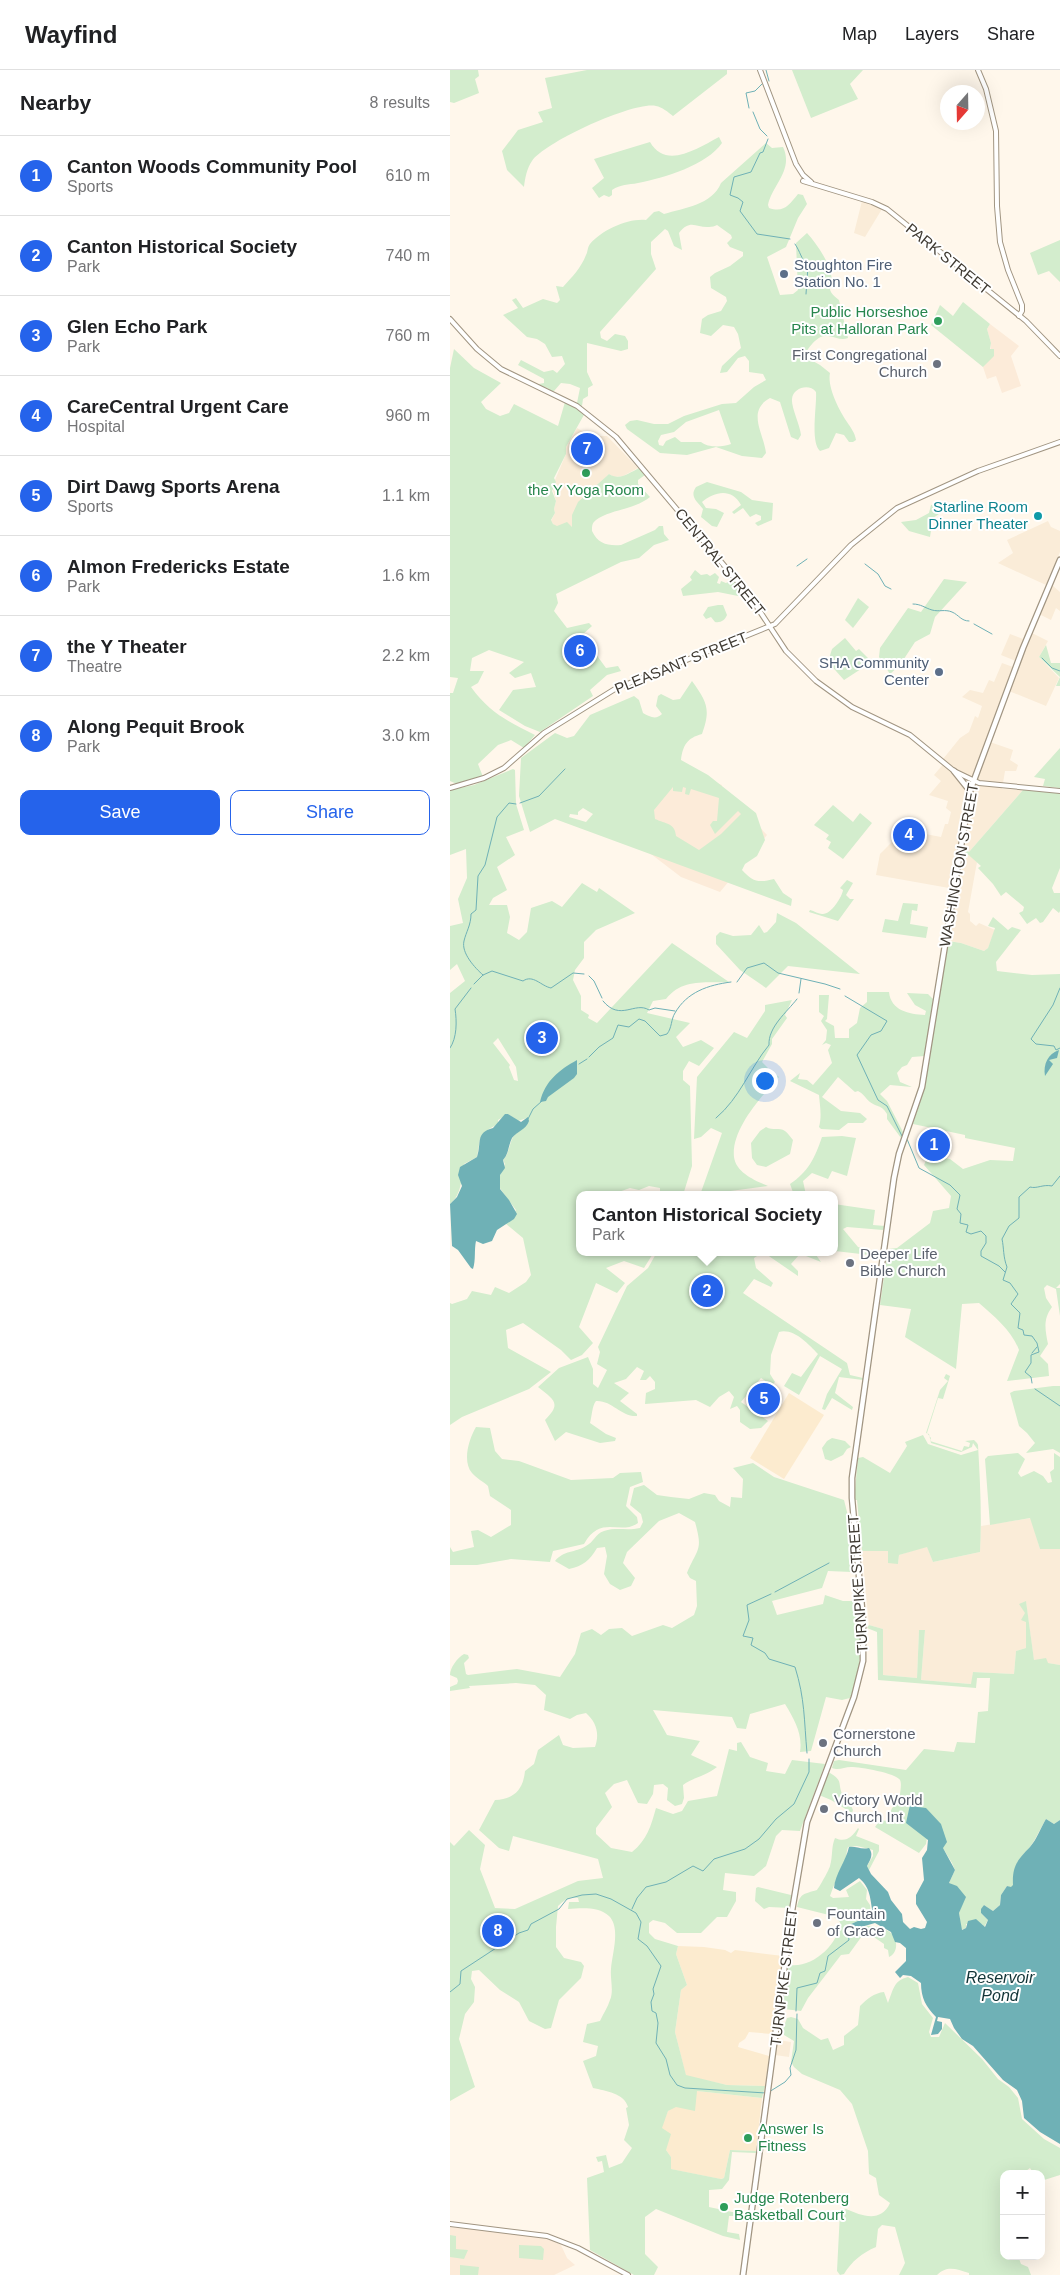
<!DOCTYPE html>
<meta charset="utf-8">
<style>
body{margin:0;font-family:Arial,sans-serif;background:#f2f2f2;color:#202124}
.controls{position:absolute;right:15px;bottom:15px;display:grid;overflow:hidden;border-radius:10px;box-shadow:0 5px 20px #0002}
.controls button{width:45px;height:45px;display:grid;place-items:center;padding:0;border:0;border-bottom:1px solid #e0e0e0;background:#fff;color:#202124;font:25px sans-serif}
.compass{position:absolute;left:490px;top:15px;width:45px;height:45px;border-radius:50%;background:#fff;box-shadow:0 5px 20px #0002;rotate:200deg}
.you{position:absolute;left:314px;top:1010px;width:18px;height:18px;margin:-12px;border:4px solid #fff;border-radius:50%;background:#1a73e8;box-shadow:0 0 0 8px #1a73e833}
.badge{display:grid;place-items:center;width:32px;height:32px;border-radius:50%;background:#2563eb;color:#fff;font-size:16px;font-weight:700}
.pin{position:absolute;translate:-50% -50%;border:2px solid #fff;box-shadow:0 1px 5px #0006}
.popup{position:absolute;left:126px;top:1121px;width:262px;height:65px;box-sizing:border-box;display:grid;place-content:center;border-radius:10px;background:#fff;filter:drop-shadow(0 1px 4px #0005);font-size:16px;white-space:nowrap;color:#757577}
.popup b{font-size:19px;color:#202124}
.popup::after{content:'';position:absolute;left:50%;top:100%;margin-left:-10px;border:10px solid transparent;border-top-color:#fff}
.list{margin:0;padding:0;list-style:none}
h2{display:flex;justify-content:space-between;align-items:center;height:65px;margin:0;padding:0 20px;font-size:21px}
h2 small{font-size:16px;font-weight:400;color:#757577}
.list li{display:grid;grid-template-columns:32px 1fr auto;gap:15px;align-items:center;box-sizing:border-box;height:80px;padding:0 20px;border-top:1px solid #e0e0e0}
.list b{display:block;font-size:19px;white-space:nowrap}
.list p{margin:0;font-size:16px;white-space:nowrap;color:#757577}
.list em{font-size:16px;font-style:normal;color:#757577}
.actions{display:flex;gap:10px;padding:15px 20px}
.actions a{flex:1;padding:11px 0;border:1px solid #2563eb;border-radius:10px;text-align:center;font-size:18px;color:#2563eb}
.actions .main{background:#2563eb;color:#fff}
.map{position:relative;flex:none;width:610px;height:2205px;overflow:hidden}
header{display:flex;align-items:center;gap:30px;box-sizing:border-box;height:70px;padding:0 25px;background:#fff;border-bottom:1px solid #e0e0e0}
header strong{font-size:24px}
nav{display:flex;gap:28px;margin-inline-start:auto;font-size:18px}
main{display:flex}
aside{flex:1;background:#fff}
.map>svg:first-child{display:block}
.commercial{fill:#faecd8}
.built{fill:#fcebcf}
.education{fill:#fcebd9}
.green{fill:#d3edcd;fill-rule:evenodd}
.water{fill:#6fb1b6}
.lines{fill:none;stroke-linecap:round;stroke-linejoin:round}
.stream{stroke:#6fb1b6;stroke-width:1}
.secondary-casing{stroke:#a19582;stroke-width:6}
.primary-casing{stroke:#a19582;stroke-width:7}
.secondary{stroke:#fff;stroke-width:4}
.primary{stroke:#fff;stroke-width:4.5}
.service-dot{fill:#5c6f8a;stroke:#fff;stroke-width:2}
.leisure-dot{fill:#2e9e5b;stroke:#fff;stroke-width:2}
.worship-dot{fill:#6b7280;stroke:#fff;stroke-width:2}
.culture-dot{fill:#0f9aa8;stroke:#fff;stroke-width:2}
.labels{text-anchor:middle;stroke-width:4;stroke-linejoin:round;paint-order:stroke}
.street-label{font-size:15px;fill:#3f3a32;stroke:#fff}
.service-label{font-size:15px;fill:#4e5e75;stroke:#fff;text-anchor:start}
.leisure-label{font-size:15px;fill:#27864d;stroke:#fff;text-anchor:start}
.worship-label{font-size:15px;fill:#5b616d;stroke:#fff;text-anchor:start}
.culture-label{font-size:15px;fill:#0d838f;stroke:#fff;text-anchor:end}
.water-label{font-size:16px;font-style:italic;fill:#123437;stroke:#fff}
</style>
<header>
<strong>Wayfind</strong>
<nav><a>Map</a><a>Layers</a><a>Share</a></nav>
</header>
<main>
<aside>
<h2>Nearby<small>8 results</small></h2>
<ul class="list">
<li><span class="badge">1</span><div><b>Canton Woods Community Pool</b><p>Sports</p></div><em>610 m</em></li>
<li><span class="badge">2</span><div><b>Canton Historical Society</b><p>Park</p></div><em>740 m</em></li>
<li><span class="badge">3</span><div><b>Glen Echo Park</b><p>Park</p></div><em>760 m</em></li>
<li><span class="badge">4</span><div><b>CareCentral Urgent Care</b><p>Hospital</p></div><em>960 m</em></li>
<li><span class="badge">5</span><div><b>Dirt Dawg Sports Arena</b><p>Sports</p></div><em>1.1 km</em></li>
<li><span class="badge">6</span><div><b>Almon Fredericks Estate</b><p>Park</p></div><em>1.6 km</em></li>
<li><span class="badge">7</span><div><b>the Y Theater</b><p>Theatre</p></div><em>2.2 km</em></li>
<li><span class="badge">8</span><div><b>Along Pequit Brook</b><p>Park</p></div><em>3.0 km</em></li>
</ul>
<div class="actions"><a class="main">Save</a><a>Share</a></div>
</aside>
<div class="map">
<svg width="610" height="2205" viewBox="0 0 610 2205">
<rect width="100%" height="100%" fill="#fff7eb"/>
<g class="commercial">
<path d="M412 131 432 139 415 167 404 163Z"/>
<path d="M127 358 141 366H157L188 398 173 406 164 407 159 404 128 433 122 457 105 456 101 451 105 443 104 439 106 431 102 417 116 384V377Z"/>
<path d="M598 451 601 457 610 461V482L596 515 548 493 563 483 557 470Z"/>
<path d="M602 515 610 522V541L606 538 601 550 589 544Z"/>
<path d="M576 560 598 571 589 587 609 608 596 636 559 621 540 672 563 680 560 690 568 695 566 701H555L552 719 573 720 519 782 513 778 527 792 518 842 520 844V851L526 856 529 853 545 860 538 878 534 881 511 873 493 870 499 818 426 805 430 784 454 760 491 767 495 754H498L501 742 496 738 498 731 479 725 491 711 484 705 495 692 493 689 510 668 519 662 525 646 528 648 532 636 512 627 520 620 533 623 539 610 544 612 552 593 563 597 566 591 551 585 560 564 573 569Z"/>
<path d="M581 1448 590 1479H610V1595L584 1591 576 1532V1578L566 1581 564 1604 523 1602 522 1614 471 1610 475 1560H469L467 1608 433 1605V1559L419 1555 412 1481H438L448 1494 449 1485 477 1476 483 1492 530 1482 531 1456Z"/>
<path d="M328 1970 341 1972 339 1987 325 1985Z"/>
</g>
<g class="built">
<path d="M339 1323 374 1345 334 1409 300 1388Z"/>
<path d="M228 1876 254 1877 275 1880 281 1883 285 1880 333 1886 322 1964 299 1962 295 1969 289 1973 288 1977 319 1986 315 2016 277 2015 236 2006 225 1962 231 1920 237 1915 226 1884Z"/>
<path d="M247 2021 312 2028 306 2081 280 2080 274 2108 270 2109 220 2099 221 2087 216 2080 211 2058 218 2041Z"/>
</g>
<g class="education">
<path d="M540 254 569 276 561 286 571 316 552 323 546 306 537 309 533 297 540 289 541 273 537 259Z"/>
<path d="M205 691 272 715V717L317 765 270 822 231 807 133 732Z"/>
<path d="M0 2157 83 2166 104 2171 111 2175 117 2188 125 2195 104 2205H0Z"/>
</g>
<g class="green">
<path d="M0 0H28L29 6 25 9 29 23 4 33 0 32Z"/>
<path d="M137 0H277V4L223 46C218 42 212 37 206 36 184 31 95 72 82 91 77 98 75 108 74 117L57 100 52 81 68 60 93 52 88 42 102 38 95 8Z"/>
<path d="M342 0H413L400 14 408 29 361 48Z"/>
<path d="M269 67 272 73C257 95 214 108 188 113 178 115 171 114 162 120V125L159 127 154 125 149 128 142 118 154 108 144 89 200 72C216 100 248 78 269 67Z"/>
<path d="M316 73 322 78 333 77C344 100 322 115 318 135L319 138C334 143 339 135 348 124L353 125 357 134 348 148 336 177 317 187 330 225 343 224 348 220 346 173 357 163C366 173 378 190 381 204 384 219 373 217 389 230L398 268C391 271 386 267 378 266 368 264 358 278 354 286L370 295 380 303C377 317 389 340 397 352 401 358 405 363 406 370L403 372H399L394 365 386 363 379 378 370 381C360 372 367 336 366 322 359 313 343 318 342 329 341 337 350 355 351 365L348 370 341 367 330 332 320 328C296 341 314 364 316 383L312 388 292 386 266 377 237 385 210 383 177 359 175 355 180 351 187 350 204 354H218L234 346 272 334 286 333 304 317 316 310 313 304 299 302V291L295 286 288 288 277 302 270 303 272 296 291 278 288 264 284 257 273 255 261 266 250 263 252 249 258 245 271 241 277 231 276 227 261 218 260 207 265 203 280 196 293 186V182L280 177 277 173 282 168 281 165 267 155C265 156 262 157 259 157 247 158 240 148 229 163L232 180 224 176 218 161 215 159 201 172V184L206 199 150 262 151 268 157 271 165 264 175 266 178 271V279L171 281 137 273V302L143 315 138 318V326L133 329 132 336 127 333 130 318 120 314 111 313 104 321H100L98 318 89 316V314L94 313V309L68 295 71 290 94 302 103 300 107 303 115 294 112 286 102 287 95 274 87 269 77 267 53 245 68 238 62 230 66 228 73 238 93 229 107 233 110 230 106 216 113 217C122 207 131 198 136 185 138 182 137 178 140 174 152 160 178 148 196 150L204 142 209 141 214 144C234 138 262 135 271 113ZM269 340 281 374C273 377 258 378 251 372H231L225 367 216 371 213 376 209 375 208 371 211 365 224 362 236 352Z"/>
<path d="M610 170V212L599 201 588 205 580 183Z"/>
<path d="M513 232 540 254 537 259 541 273 540 279H544V286L533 297 481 255 490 235 503 246Z"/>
<path d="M4 279 24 298 51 313 31 332 36 339 50 346 59 343 64 334 108 356 115 332 135 343 116 377V384L104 408 106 412 102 421 106 431 104 439 105 443 101 450 103 454 107 456 117 452 122 457V445L128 432 159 404C169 411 179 403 189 398L195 405 188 410V414L200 427C184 440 161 439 146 450 142 453 142 456 142 461 148 474 158 476 171 475L205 460 209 456H213L214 464 219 470 204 475 189 488 171 492 106 524 108 533 104 541 117 558 139 553 142 556 132 565 156 598 168 596 171 601 157 605 140 620 143 626 90 662 75 656 49 640 63 620 86 617 81 603 65 608 59 603 74 592 39 580 22 588 20 601H34L28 613 21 617C39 642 57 651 85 665L74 678 61 670 48 675 28 694 33 707 7 714 0 711V623H3L8 608 0 607V298Z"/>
<path d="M257 412 291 422 302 430 323 433 322 450 308 456 305 453 311 450V446L306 444 300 447 293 438 284 444 282 442 291 435C282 418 265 421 252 432L256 438 266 439 274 443 267 457 262 456 251 447 253 439C248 432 239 427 246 417Z"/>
<path d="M492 432V442L483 448 480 467 459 461 451 452 466 450 479 443 481 435Z"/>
<path d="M245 500 251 505 257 504 260 506 265 503 269 507 267 513 270 514 271 511 276 513 284 509 294 522 288 526 268 522 233 526 231 519 242 510 240 507Z"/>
<path d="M494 509 517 512 485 547 480 564 465 572 450 595 440 604 429 587 430 578 458 538 471 542Z"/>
<path d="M408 528 419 537 403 558 395 550Z"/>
<path d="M268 535H273L277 545C275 550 271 553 265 552L261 547 256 549 253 545 258 537Z"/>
<path d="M395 568 406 581 409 579 419 589 411 599 394 610 378 592 382 579Z"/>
<path d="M596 575 601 593H610V616H606L610 607 589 587Z"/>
<path d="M242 611C257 632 261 639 252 664 237 668 233 675 231 690L258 705 306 743 315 770 307 786 295 794 292 800C303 812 308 813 324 809L333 823 342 829 341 836 105 749 80 762 69 726 71 688 105 663 117 668 124 666 140 645 184 626 189 630 193 643C200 647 206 650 212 644L206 636 208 626 211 624 223 630 230 629ZM223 717V721L232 722 233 717 236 718 235 724 239 725 241 719 269 728 267 751H263L260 755 265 764 288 741 291 744 271 764 249 780 226 766C225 753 216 754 205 749L204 740ZM133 738 143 744 136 752 119 747 120 744 128 745V742Z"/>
<path d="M610 678V718L593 716 595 709 584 707Z"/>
<path d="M63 699 65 700 66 734 74 760 56 767 65 785 47 797 57 820 43 828 39 835H57L60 847 57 863 69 870 77 862 81 838 102 831 112 837 132 813 147 822 149 818 185 843 146 860 134 872V888L125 900 123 910 131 926V940L139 945 138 948 147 953 222 873 279 912C256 913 232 908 216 929L203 931 197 943 240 953 226 967 233 977 251 970 264 978 249 996 239 991 233 1001V1010L240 1016 242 1096 233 1125H210V1118L199 1116 189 1120 180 1118 160 1125H130V1182H204L194 1198 174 1191 156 1198 175 1213 167 1223 146 1213 129 1257 143 1273 132 1285 121 1290 111 1280 73 1253 56 1260 58 1278 101 1302 79 1319 12 1347 0 1355V1233L2 1234 17 1229 22 1221 41 1225 45 1217 59 1223 76 1212 81 1205 73 1168 55 1153 60 1150 66 1140 49 1117 50 1105 55 1094 53 1090C59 1084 59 1075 63 1067 68 1060 77 1058 77 1048L68 1051 58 1044 48 1050V1054L39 1059 30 1069 27 1087 14 1094C11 1109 12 1124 0 1134V923L15 911 7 894 0 900V856L13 853 8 829 17 808 16 779 0 785V720L24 715ZM48 968 66 997 68 1011 64 1010 59 997 60 995 43 973Z"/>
<path d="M573 720 610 723V798L602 818 604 823H610V841L609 843 603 838 593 852 590 853 586 848 577 854 569 843 573 841 574 837 556 822 551 826 543 814 528 798 531 796 513 780V778L519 782Z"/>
<path d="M383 735 403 752 410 743 422 753 393 789 378 778 381 772 376 769 379 765 364 755Z"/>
<path d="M397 810 403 813 396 825 400 829H404L388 851 359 842 360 840C364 841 369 844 372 844 381 845 392 827 393 820L390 818Z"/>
<path d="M453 833 468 834 467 841 462 840 460 854 478 857 476 868 432 862 435 849 448 851Z"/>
<path d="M327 843 346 853 410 904 338 896 316 918 290 900 266 874V866L270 862 283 866 301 865 309 855 314 863 317 862 326 852Z"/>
<path d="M543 847 558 860 562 857 571 860 546 892 547 901 582 905 610 904V1214L606 1218H610V1246L606 1219 597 1215 594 1218 596 1228 602 1237C593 1249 595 1259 598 1274L590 1286 598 1294 599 1306 557 1311 569 1280C562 1261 544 1246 529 1233L512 1234 506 1299 455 1267 461 1239 430 1235 438 1179 447 1178 480 1153 483 1141 499 1138 501 1126 474 1095 481 1080 488 1087 500 1089 513 1099 540 1090 563 1091 565 1078 515 1068V1065L463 1054 475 1016 498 871 511 873 534 881 538 878 545 858 538 856Z"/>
<path d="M417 922H439C441 941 459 944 475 945L476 941 465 935 457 923 478 924 483 929 475 986 462 987 457 995 452 997 447 1003 450 1012 462 1017 440 1015 430 1024 437 1031 453 1062 451 1068 437 1049V1044C431 1034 428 1038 420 1032 416 1029 414 1024 408 1021L405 1022 388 1007 372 1027 391 1041 410 1043 417 1049 413 1053H398L389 1060 371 1059 369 1057C372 1046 370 1037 369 1025L340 1011 350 1003 348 1009 357 1010 363 1015 382 993 378 980 381 975 376 973 372 975 376 970 377 960 371 951 374 946 369 942V925H379L377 949 375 951 384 956 385 968H399V959L407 953 410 938 417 932Z"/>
<path d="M342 930 335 945 337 948 322 969V974L312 992 318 998 317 1001 320 1004 323 1002 329 1007C312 1026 281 1059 284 1087 286 1103 306 1111 318 1116L273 1122 269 1125H250L272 1063 261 1058 251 1067 244 1069 247 1007 284 962 297 968 315 941V935Z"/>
<path d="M316 1057C323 1061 329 1057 335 1061 338 1063 341 1068 343 1070L340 1084 316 1097 307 1095 302 1088 301 1073 310 1061Z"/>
<path d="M392 1066 406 1068 397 1106 382 1101 378 1109 362 1103 353 1111 356 1125H344L340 1114C358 1102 365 1088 372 1067Z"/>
<path d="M384 1134 425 1140 423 1155 435 1156 433 1160 397 1157 393 1159 408 1177 428 1182V1186L385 1181Z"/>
<path d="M207 1182H313L304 1188 306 1198 323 1213 321 1217 304 1209 293 1223 397 1293 400 1305 413 1308V1310L389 1307 385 1323 403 1337 402 1340 382 1328 375 1340 372 1339 377 1324 392 1299 370 1286 349 1325 334 1316 342 1303 351 1307 368 1284C358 1274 344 1258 329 1262L321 1285 320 1304 325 1312 322 1315 311 1308 291 1332 318 1351 311 1358 300 1359 290 1352V1340L287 1336 280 1339 284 1327 279 1321 269 1327 260 1337 246 1330 195 1334 196 1323 205 1319V1312L200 1306 196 1310H190L194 1301 187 1297 176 1309 164 1313 179 1323 170 1331 187 1344V1346C171 1347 162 1330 146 1331 142 1336 142 1346 140 1353L156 1364 166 1368 165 1371 150 1373 116 1362 105 1371 95 1350C112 1333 104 1330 88 1317L109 1298 138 1287 143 1299V1314L148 1318 157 1300 147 1294 150 1282 148 1277 177 1216 198 1198Z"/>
<path d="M313 1182H364L371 1192 356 1186 349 1185 341 1194 348 1201V1206Z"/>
<path d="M496 1304 500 1306 493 1329 488 1328 477 1363 481 1368 480 1371 512 1381 514 1376 519 1377 520 1373 515 1371 524 1370 527 1373 528 1375C530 1410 532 1446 530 1482L483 1492 477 1477 449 1485 448 1494 438 1493V1481H412L407 1430H404L408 1388 413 1387 440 1403 457 1376 455 1372 473 1365 478 1374 511 1385 528 1380 523 1373 522 1377 511 1382 481 1373 479 1364 476 1363 490 1320 498 1311 494 1308Z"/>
<path d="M603 1316H610V1383L603 1379 576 1383 585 1373 577 1363 569 1356 560 1323 564 1321Z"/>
<path d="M26 1357 40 1358 45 1381 52 1389 69 1391 121 1410 163 1408 170 1403 191 1402 193 1412 180 1417 176 1436 187 1447 188 1453C170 1466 151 1444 134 1474L103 1481 100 1492 61 1489 27 1495H0V1477L3 1482 24 1477 21 1461 28 1460 41 1467 61 1455V1440L40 1426 38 1416C34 1412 26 1408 22 1403 12 1391 19 1369 26 1357Z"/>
<path d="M382 1368 395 1371 401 1377 397 1379 393 1385 381 1391 375 1389 372 1378 377 1371Z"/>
<path d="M568 1383 575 1389 568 1403 571 1407 584 1401 593 1406 598 1413 602 1412 600 1402 604 1399V1383L610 1387V1479H590L580 1448 540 1455 535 1389 538 1386Z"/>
<path d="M303 1393 324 1407 394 1430 399 1450 402 1502 378 1501 372 1518 322 1531 327 1545 373 1534 375 1525 393 1531H408C411 1568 414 1593 400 1628L392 1630 376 1627 361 1681 350 1682C353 1664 344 1649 335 1634L300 1644 296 1659 287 1658 282 1647 203 1640 217 1665 250 1671 241 1685 267 1697C256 1706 244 1707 233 1715L234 1728 232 1734 225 1736 217 1730 218 1718 213 1714 204 1715 203 1724 197 1734 188 1733 177 1710 164 1714 155 1723 162 1737 146 1758V1764L161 1778 182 1782C197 1770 201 1756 206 1738L223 1744 232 1741 238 1731 267 1726 279 1679 287 1681V1673L291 1672 300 1687 318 1693 316 1701 335 1704 342 1690 375 1694 350 1761 332 1760 326 1766 316 1796 304 1806 275 1803 273 1820 286 1822V1831L277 1847H267L251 1863H227L215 1853 203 1850 199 1853V1863L205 1869 228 1876 226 1884 237 1915 231 1920 225 1962 236 2005 277 2015 315 2016 312 2028 247 2021 245 2041 226 2037 218 2041 212 2058 221 2064 216 2080 221 2087V2099L271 2109 274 2108 280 2080 306 2081V2083L282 2082 279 2110 272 2119 259 2120V2137L287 2143 284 2146H279L277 2162 289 2164 290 2170 273 2166 206 2139 195 2147V2184L208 2197 204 2205H184L140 2180 137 2108 154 2102 152 2091 148 2092 146 2087 156 2085 159 2098 172 2093 182 2078 174 2070 179 2055 176 2038 178 2037C174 2023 156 2021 143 2018L133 1991 146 1986 148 1976 133 1972 137 1954 150 1951C153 1944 158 1937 160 1930 164 1921 160 1909 161 1899 162 1884 171 1858 159 1846 149 1836 130 1838 118 1839L119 1832H129L128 1828C118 1826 115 1830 108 1836L106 1857V1877L114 1888 131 1892 134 1896 131 1908 109 1930 101 1958 95 1959 79 1951 69 1932 50 1920 29 1900 22 1901 21 1909 25 1917 24 1932 15 1944 9 1969 25 2017 0 2031V1772L4 1776 19 1760 35 1775 30 1799 45 1838 65 1839 128 1811 153 1808 148 1789 63 1766 59 1781 49 1778 29 1760 45 1730C63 1729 73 1721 75 1701L84 1694 88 1680 109 1665 113 1675 123 1678 145 1677C150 1663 146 1652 136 1643L127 1645 120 1649 94 1640 96 1625 85 1615 66 1613 19 1616 20 1618 0 1621V1626V1617L7 1614 8 1611 7 1608 0 1605C0 1598 7 1588 14 1584L18 1585 19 1588 14 1593 16 1604 18 1605 67 1599 110 1607 125 1584 131 1563 142 1559 151 1565 159 1559 172 1558 182 1566 213 1555 222 1558 244 1545 247 1536 246 1511 240 1508 237 1503C248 1477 253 1481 245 1452L229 1443 209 1451 177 1482 173 1493 185 1508 181 1516 170 1520 160 1514 154 1504 157 1486 155 1477 147 1478C140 1490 133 1496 119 1499L105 1491C114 1480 125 1483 136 1476 144 1472 145 1464 154 1461 166 1457 178 1461 190 1458L193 1452 191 1444 180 1435 184 1418 194 1415 207 1425 221 1427 239 1429 254 1423 265 1425 269 1431 280 1437 281 1427 292 1428 293 1409 283 1398Z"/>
<path d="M576 1531 584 1590 596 1588 598 1593 610 1595V1750L604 1754 596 1749C591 1757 586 1769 580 1777 567 1791 564 1796 563 1816L561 1818 557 1816 551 1825 550 1835 543 1841 534 1835 531 1843 538 1850 534 1857 532 1854H516V1858L511 1860 509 1843 511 1837 499 1813 505 1800 502 1793 468 1737 461 1730 457 1753 477 1768 476 1774 469 1783 425 1757 430 1750 437 1751 442 1738C447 1735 450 1732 450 1726 450 1721 452 1714 450 1710 446 1703 410 1697 401 1697 394 1697 389 1701 382 1698L384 1691 389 1690 456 1700 474 1679 504 1682 507 1672 525 1673 528 1642 538 1641 540 1608H527L526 1618 428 1610 427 1562 417 1558 419 1555 433 1559V1605L467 1608 469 1560H475L471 1610 521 1614 523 1602 564 1604 566 1581 576 1578V1552L571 1550 575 1543 569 1534Z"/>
<path d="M380 1703C394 1711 387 1714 393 1726 396 1731 401 1734 403 1740L402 1743 381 1730 369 1725 377 1704Z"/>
<path d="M408 1758 409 1759 406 1766 429 1775V1781L419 1800 417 1796 423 1786V1780L407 1776 398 1777C396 1782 397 1788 394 1792 389 1804 384 1814 380 1826L383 1828 399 1827 396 1820 410 1811 417 1820 416 1829 420 1835 421 1845 399 1855 404 1859C409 1858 414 1855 419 1856 425 1856 438 1859 442 1864 448 1871 448 1883 439 1887L438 1880 434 1878V1874L418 1863 412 1866 399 1884 391 1885 358 1928 351 1941 334 1939 333 1936 338 1897 340 1895C363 1898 389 1874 390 1852L383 1846 347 1837C350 1823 354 1824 367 1820 370 1816 379 1800 380 1796 383 1786 381 1777 385 1768 396 1773 402 1767 408 1758Z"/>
<path d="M308 1817 341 1825 340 1838 319 1837 314 1839 305 1831 306 1818Z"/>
<path d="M458 1907 468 1913 472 1934 483 1948 479 1962 481 1967H489L495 1953 532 1989 548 2009 559 2017 568 2028 572 2049 594 2069 610 2078V2105L591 2111V2104H584L580 2098 572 2104H554V2186H568L571 2194 578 2197 581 2205H519V2203C506 2199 497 2195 487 2205H449L455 2193 445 2157 432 2155 428 2159 426 2177C412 2183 402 2191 394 2204L390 2205 387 2201 390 2142 396 2139C412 2146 431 2153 440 2133L429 2125 426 2108 419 2104 418 2081 402 2034 390 2020 352 2004 344 1997 341 1992 344 1971 334 1965 333 1959 337 1948 341 1947 348 1949 353 1958 371 1970 378 1968 383 1980 394 1975V1966L408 1955 410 1936C417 1929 424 1923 434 1922L438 1933C443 1920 444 1910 458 1907Z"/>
<path d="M0 2165 6 2166V2179L18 2180 14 2189 0 2187Z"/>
<path d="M69 2175 91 2176 94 2179 93 2190 69 2188Z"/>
<path d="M10 2195 29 2197 28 2205H10Z"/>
</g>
<g class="water">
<path d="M609 980 607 988 599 990 603 994 595 1006C593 994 598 984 609 980Z"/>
<path d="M127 990V1004L124 1008 98 1027 96 1031 90 1032C95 1011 109 1000 127 990Z"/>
<path d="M55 1044H58L71 1052 78 1047 79 1051C76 1060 67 1061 62 1068 58 1076 59 1084 53 1090L55 1098 50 1105V1119L59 1130 67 1144 64 1149 47 1160 42 1171 33 1174 26 1171C24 1180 26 1190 23 1199L21 1198 8 1180 2 1176 0 1134 7 1127 12 1116 8 1105 10 1097 27 1087C32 1072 25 1063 43 1058Z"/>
<path d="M461 1730 468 1737 476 1738 491 1754 497 1772 493 1778 505 1800 499 1813 507 1816 516 1827 509 1843 512 1860 516 1858 518 1851 526 1849 535 1857 538 1850 531 1843V1839L534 1835 543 1841 550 1835 551 1825 557 1816 561 1817 563 1815C562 1797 567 1790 580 1777 587 1769 591 1757 596 1749L604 1754 610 1750V2074L590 2062 574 2048 572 2031 567 2020 553 2010 523 1976 512 1969 504 1958 500 1949 488 1947 487 1951 492 1952V1959L488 1964 481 1965 486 1947C476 1937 471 1928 471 1913L461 1906 453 1905 450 1908 445 1902 456 1891V1878L450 1873 445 1872 441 1862 425 1853 404 1859 399 1855 423 1844C420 1829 421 1818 409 1808L390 1821 384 1818C385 1804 396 1791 399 1777 406 1776 411 1780 419 1778 424 1785 420 1790 417 1796L421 1804 438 1822 441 1830 452 1844 453 1852 460 1859 464 1857 471 1859 475 1858 477 1852 466 1834V1825L474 1810 472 1788 477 1780 478 1770 456 1753Z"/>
</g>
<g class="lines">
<g class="stream">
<path d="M316 0 319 11"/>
<path d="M299 38 296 23 305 21 312 14"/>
<path d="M303 42 310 59 317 66"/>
<path d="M318 69 313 82 310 83 301 102 284 107 280 125 288 128 293 132 290 141 307 164 340 169"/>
<path d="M345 174C351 183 350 187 358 196L356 224"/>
<path d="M415 494 428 504 435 516 441 519"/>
<path d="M347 496 357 489"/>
<path d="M463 534C471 534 475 538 482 540 489 542 495 539 502 542 509 545 511 551 519 551"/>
<path d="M524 554 542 564"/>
<path d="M592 588 602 598 610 601"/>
<path d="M70 733 89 726 115 699"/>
<path d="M33 905C25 898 11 883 14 871 16 862 21 855 21 844L26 840 28 806 35 795 47 747 59 733 66 734"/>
<path d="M139 906 144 911 152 928"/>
<path d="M287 912 297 898 314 893 328 903 375 914 390 919"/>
<path d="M24 914 33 905 42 901 73 911C83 904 91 916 101 918L123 903 134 904"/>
<path d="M610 918 603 935 581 969 586 974 604 976 606 980 610 978"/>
<path d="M349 923 351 909"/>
<path d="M395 926 437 951 431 961 421 965 407 985 428 1030 437 1036 452 1066"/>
<path d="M153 931C170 952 185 931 199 940L205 938 225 941"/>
<path d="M0 978C7 968 7 951 5 939L21 918"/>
<path d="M139 987 149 977 163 968 168 955 179 957 189 949 195 951 210 966 217 964C222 958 221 949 225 943 237 922 258 915 281 912"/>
<path d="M129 994 137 989"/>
<path d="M266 1048C290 1028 300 998 319 975 318 957 337 942 347 929"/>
<path d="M78 1049 83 1039 92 1031"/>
<path d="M457 1069 469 1098 500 1115 510 1125 507 1139 511 1144 510 1153 518 1155 516 1162 521 1164 531 1161 536 1166V1173L531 1181V1186L549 1196 555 1202"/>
<path d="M582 1283 587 1277"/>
<path d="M582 1313 581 1307 575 1302 581 1293V1285L589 1282 587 1273 582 1266 574 1265 573 1260 568 1258 570 1243 561 1234 568 1224 560 1213 553 1210 557 1197C553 1187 554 1178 552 1169L559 1156 569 1148V1127L580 1117C587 1119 593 1114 602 1116L610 1106"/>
<path d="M585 1319 610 1336"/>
<path d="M325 1522 379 1493"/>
<path d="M321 1524 297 1535 299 1550 293 1566 303 1568 301 1575 315 1583 319 1589 345 1597C355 1629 354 1650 357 1683"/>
<path d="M182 1839 187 1828 196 1817 216 1812 243 1796 253 1801 264 1789 295 1779 309 1769 326 1749 344 1734 359 1702V1689"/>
<path d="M0 1922 10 1914 11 1901 69 1863 78 1860 81 1854 109 1839 117 1829 132 1825 146 1824 161 1829 186 1843 191 1852 188 1869 197 1876 211 1896 203 1919 204 1924 201 1932 202 1941 206 1943 208 1953 206 1973 216 1989 220 2005 227 2015 235 2018 316 2023"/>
<path d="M346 1941 347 1918 367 1913 370 1903 375 1901 378 1886 399 1870 398 1863 401 1857"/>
<path d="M319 2022 335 2012 341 2005 340 1998 346 1980 347 1944"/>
</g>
<defs>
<g id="secondary">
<path d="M310 0 346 94 353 105 361 112"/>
<path d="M528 0 536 19 546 61 547 136 550 172 558 200 572 235V241L569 246"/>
<path d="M353 111 422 132 437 139 576 251 610 286"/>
<path d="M0 249 27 279 51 299 127 336 166 367 299 525 336 581 366 611 402 637 460 665 504 701 529 713 610 721"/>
<path d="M0 718 34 708 54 698 94 663 165 619 325 554 401 475 447 438 528 401 610 372"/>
<path d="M0 2154 97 2166 128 2178 178 2205"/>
</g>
<g id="primary">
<path d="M504 701 520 721"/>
<path d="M293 2205 342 1841 357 1752 404 1627 413 1591V1550L402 1428V1408L444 1108 449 1084 472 1017 520 721 573 578 610 490"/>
</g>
</defs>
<use href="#secondary" class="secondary-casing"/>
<use href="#primary" class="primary-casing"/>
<use href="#secondary" class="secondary"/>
<use href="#primary" class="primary"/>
</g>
<g class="service-dot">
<circle cx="334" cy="204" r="5"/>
<circle cx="489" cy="602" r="5"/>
</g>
<g class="leisure-dot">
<circle cx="488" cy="251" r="5"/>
<circle cx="136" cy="403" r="5"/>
<circle cx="298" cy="2068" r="5"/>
<circle cx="274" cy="2137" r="5"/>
</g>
<g class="worship-dot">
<circle cx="487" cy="294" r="5"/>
<circle cx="400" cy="1193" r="5"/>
<circle cx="373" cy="1673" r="5"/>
<circle cx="374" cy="1739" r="5"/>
<circle cx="367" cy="1853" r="5"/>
</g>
<circle class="culture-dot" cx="588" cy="446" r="5"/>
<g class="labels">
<g class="street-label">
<text transform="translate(498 189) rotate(39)" y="5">PARK STREET</text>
<text transform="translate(270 492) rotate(51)" y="5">CENTRAL STREET</text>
<text transform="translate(231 593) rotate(-22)" y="5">PLEASANT STREET</text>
<text transform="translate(509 795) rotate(-80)" y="5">WASHINGTON STREET</text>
<text transform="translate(408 1514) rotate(-94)" y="5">TURNPIKE STREET</text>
<text transform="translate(334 1907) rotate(-83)" y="5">TURNPIKE STREET</text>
</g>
<g class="service-label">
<text x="344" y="200">Stoughton Fire<tspan x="344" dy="17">Station No. 1</tspan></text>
<text x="479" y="598" text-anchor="end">SHA Community<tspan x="479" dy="17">Center</tspan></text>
</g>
<g class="leisure-label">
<text x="478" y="247" text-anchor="end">Public Horseshoe<tspan x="478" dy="17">Pits at Halloran Park</tspan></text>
<text x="136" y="425" text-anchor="middle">the Y Yoga Room</text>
<text x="308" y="2064">Answer Is<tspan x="308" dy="17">Fitness</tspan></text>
<text x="284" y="2133">Judge Rotenberg<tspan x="284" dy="17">Basketball Court</tspan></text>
</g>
<g class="worship-label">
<text x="477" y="290" text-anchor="end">First Congregational<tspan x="477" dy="17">Church</tspan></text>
<text x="410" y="1189">Deeper Life<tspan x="410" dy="17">Bible Church</tspan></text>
<text x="383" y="1669">Cornerstone<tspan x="383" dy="17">Church</tspan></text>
<text x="384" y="1735">Victory World<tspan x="384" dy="17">Church Int</tspan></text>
<text x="377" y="1849">Fountain<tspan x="377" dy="17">of Grace</tspan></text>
</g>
<g class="culture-label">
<text x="578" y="442">Starline Room<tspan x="578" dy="17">Dinner Theater</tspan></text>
</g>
<g class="water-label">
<text x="550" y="1913">Reservoir<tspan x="550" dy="18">Pond</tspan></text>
</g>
</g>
</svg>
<div class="controls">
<button>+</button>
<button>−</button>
</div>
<svg class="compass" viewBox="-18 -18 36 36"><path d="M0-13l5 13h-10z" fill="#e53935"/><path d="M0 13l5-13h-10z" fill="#757577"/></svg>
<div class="you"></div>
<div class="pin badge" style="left:484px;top:1075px">1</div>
<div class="pin badge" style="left:257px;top:1221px">2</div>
<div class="popup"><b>Canton Historical Society</b>Park</div>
<div class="pin badge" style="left:92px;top:968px">3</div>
<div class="pin badge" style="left:459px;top:765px">4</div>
<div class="pin badge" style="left:314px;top:1329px">5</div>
<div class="pin badge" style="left:130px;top:581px">6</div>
<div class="pin badge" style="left:137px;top:379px">7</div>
<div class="pin badge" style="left:48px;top:1861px">8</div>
</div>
</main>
